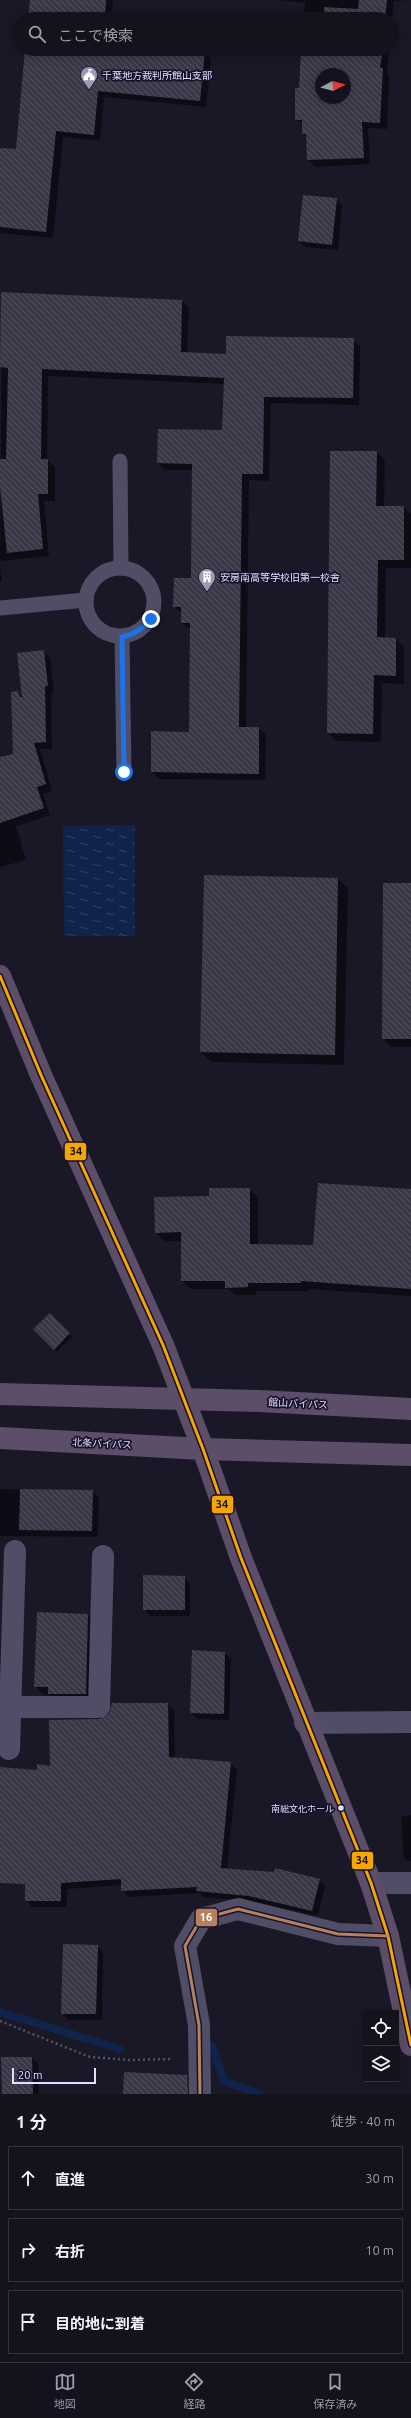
<!DOCTYPE html>
<html lang="ja">
<meta charset="utf-8">
<style>
body{margin:0;font-family:Ubuntu,"Noto Sans JP",sans-serif;background:#212029;color:#f1f3f6}
.controls{position:absolute;right:12px;bottom:12px;display:grid;overflow:hidden;border-radius:0px;box-shadow:0 2px 10px #0003}
.controls button{width:36px;height:36px;display:grid;place-items:center;padding:0;border:0;border-bottom:1px solid #33323b;background:#14121c;color:#f1f3f6;font:20px sans-serif}
.compass{position:absolute;left:315px;top:68px;width:36px;height:36px;border-radius:50%;background:#14121c;box-shadow:0 2px 10px #0003;rotate:83deg}
.scale{position:absolute;left:12px;bottom:10px;width:84px;box-sizing:border-box;padding-left:4px;border:2px solid #e3defe;border-top:0;font-size:11px;line-height:14px;white-space:nowrap;color:#e3defe;-webkit-text-stroke:3px #17122c;paint-order:stroke}
.stop{position:absolute;width:12px;height:12px;margin:-9px;border:3px solid #1a73e8;border-radius:50%;background:#fff}
.stop.end{background:#1a73e8;border-color:#fff;box-shadow:0 1px 4px #0008}
.list{margin:0;padding:0;list-style:none}
h2{display:flex;justify-content:space-between;align-items:center;height:52px;margin:0;padding:0 16px;font-size:17px}
h2 small{font-size:13px;font-weight:400;color:#9d9ea3}
.list li{display:grid;grid-template-columns:26px 1fr auto;gap:12px;align-items:center;box-sizing:border-box;height:64px;margin:0 8px 8px;padding:0 8px;border:1px solid #33323b;border-radius:0px}
.list b{display:block;font-size:15px;white-space:nowrap}
.list em{font-size:13px;font-style:normal;color:#9d9ea3}
.icon{flex:none;width:22px;height:22px;fill:none;stroke:currentColor;stroke-width:2;stroke-linecap:round;stroke-linejoin:round}
.map{position:relative;flex:none;width:411px;height:2094px;overflow:hidden}
.search{position:absolute;background:#14121c;box-shadow:0 2px 10px #0003;left:12px;right:12px;top:12px;height:44px;display:flex;align-items:center;gap:10px;box-sizing:border-box;padding:0 14px;border-radius:22px;color:#9d9ea3;font-size:15px}
.sheet{height:268px;background:#14121c}
nav{display:flex;justify-content:space-around;align-items:center;box-sizing:border-box;height:56px;border-top:1px solid #33323b;background:#14121c;font-size:11px;color:#9d9ea3}
nav a{display:grid;justify-items:center;gap:2px}
nav .on{color:#9d99b2}
.map>svg:first-child{display:block}
.water{fill:url(#water-ripples)}
.shadow{fill:#0007;fill-rule:evenodd}
.lines{fill:none;stroke-linecap:round;stroke-linejoin:round}
.stream{stroke:#10244b;stroke-width:8}
.building{fill:url(#building-back-hatch);fill-rule:evenodd}
.path{stroke:#4a5665;stroke-width:2.5;stroke-dasharray:2 3;stroke-linecap:butt}
.service{stroke:#504e67;stroke-width:15}
.minor{stroke:#504e67;stroke-width:22}
.trunk{stroke:#5c4e68;stroke-width:22}
.bus-1-casing{stroke:#17122c;stroke-width:6}
.bus-2-casing{stroke:#17122c;stroke-width:6}
.bus-1{stroke:#f7a600;stroke-width:3}
.bus-2{stroke:#b6815c;stroke-width:3}
.route{stroke:#1a73e8;stroke-width:5}
.bus-dot{fill:#e3defe;stroke:#17122c;stroke-width:1.5}
.labels{text-anchor:middle;stroke-width:3.5;stroke-linejoin:round;paint-order:stroke}
.bus-label{font-size:9px;fill:#e3defe;stroke:#17122c;text-anchor:end}
.poi-label{font-size:10px;fill:#e3defe;stroke:#17122c;text-anchor:start}
.street-label{font-size:10px;fill:#e3defe;stroke:#17122c}
.line-badge{stroke:#17122c;stroke-width:1.5}
.badge-label{font-size:11px;text-anchor:middle;font-weight:bold;fill:#fff}
.pale-badge-label{font-size:11px;text-anchor:middle;font-weight:bold;fill:#111}
</style>
<div class="map">
<svg width="411" height="2094" viewBox="0 0 411 2094">
<defs>
<pattern id="water-ripples" width="26" height="14" patternUnits="userSpaceOnUse"><rect width="26" height="14" fill="#10244b"/><path d="M2 4q2-2 4 0t4 0M15 11q2-2 4 0t4 0" fill="none" stroke="#334366"/></pattern>
<pattern id="building-back-hatch" width="6" height="6" patternUnits="userSpaceOnUse"><rect width="6" height="6" fill="#3a3747"/><path d="M-1 5l2 2M0 0l6 6M5-1l2 2" fill="none" stroke="#565463"/></pattern>
</defs>
<rect width="100%" height="100%" fill="#1a1826"/>
<path class="water" d="M135 825V936H64L63 826Z"/>
<g class="shadow">
<path d="M31 0H113L111 19H29Z"/>
<path d="M277 0H411L394 1 392 20 304 19 305 3Z"/>
<path d="M26 49H167L204 53 211 59 206 107 104 97 100 141 63 137 53 238 0 233V149L16 150Z"/>
<path d="M302 49H389L387 73 389 76 387 129 368 128 370 164 315 167 308 160 307 138 303 133V126L296 119ZM321 74H345V98H321Z"/>
<path d="M336 199 342 205 338 250 305 247 299 241Z"/>
<path d="M2 293 182 301 189 308 187 353 227 355 353 339 360 346 359 405 271 403 269 481 249 480 246 728H259L266 735 265 780 159 779 152 772V732L190 733 191 630 182 623 181 613 174 606 192 579 193 470H165L158 463 223 431 225 384 48 376 47 460 55 467V501H44L49 556 0 561Z"/>
<path d="M377 452 385 460 384 507H404L411 514V568H386L385 638 396 639 404 647V684L382 683 381 742 336 741 328 733Z"/>
<path d="M0 565 2 581 0 582Z"/>
<path d="M43 651 50 658 54 693H51L52 749H40L52 791 43 794 50 815 16 826 26 860 0 867V758L14 754 18 692 23 698Z"/>
<path d="M338 879 348 888 344 1065 211 1062 201 1052Z"/>
<path d="M411 884V1047H391L383 1039Z"/>
<path d="M249 1189 258 1197V1245L314 1246 411 1190V1296L309 1289V1291H256V1295H235L228 1289H191L182 1281V1241H165L156 1233 210 1197Z"/>
<path d="M50 1314 72 1337 57 1352 35 1329Z"/>
<path d="M0 1489 92 1491 99 1497 98 1537 0 1536Z"/>
<path d="M184 1577 190 1583V1616H150L144 1609Z"/>
<path d="M88 1615 96 1623 94 1702H58L50 1695H44L35 1686Z"/>
<path d="M193 1651 225 1653 231 1659 229 1720 198 1719 191 1713Z"/>
<path d="M168 1704 174 1711 175 1758 230 1763 237 1770 227 1869 319 1880 325 1886 318 1916 256 1902 204 1897 199 1893 129 1897 122 1890V1885L67 1889V1907H32L26 1900V1814L0 1812V1768L38 1771 51 1767 100 1720Z"/>
<path d="M411 1815V1861H407L404 1858 401 1816Z"/>
<path d="M97 1946 103 1952 102 2020H68L62 2013Z"/>
<path d="M2 2058H32L38 2064 39 2094H3Z"/>
</g>
<g class="lines">
<g class="stream">
<path d="M0 2012 120 2049"/>
<path d="M212 2046 224 2081 259 2094"/>
</g>
</g>
<g class="building">
<path d="M30 0H106L105 19H28Z"/>
<path d="M359 0H387L385 19H324V7L358 9Z"/>
<path d="M25 49H177L205 52 200 101 98 91 94 135 56 131 46 232 0 227V148L16 149Z"/>
<path d="M301 49H383L380 68H383L380 123 362 122 364 158 307 160 306 134H302V120H295V88H299ZM321 74H345V98H321Z"/>
<path d="M303 195 337 198 332 245 298 241Z"/>
<path d="M1 292 182 300 181 352 226 354V336L354 338 353 398 264 397 263 474H242L239 727H259V774L151 772V731L189 732 190 623H181V607H173L174 578H191L192 464 157 463 158 429 222 430 224 378 42 369 41 459H48V494H38L43 549 7 553 0 486V459H6L8 368 0 367Z"/>
<path d="M330 451H377L376 506H404V560H378L377 637 396 638V676L374 675 373 734 327 733Z"/>
<path d="M44 650 48 686H45L46 742 34 743 46 784 37 787 44 808 0 823V757L13 754 11 692 18 691 20 697H22L17 653Z"/>
<path d="M204 875 338 878 335 1055 200 1052Z"/>
<path d="M383 883H411V1039H382Z"/>
<path d="M318 1183 411 1189V1289L301 1281V1283H248V1287L225 1288V1281H181V1232L155 1233 154 1197 209 1196V1188H250V1244L313 1245Z"/>
<path d="M50 1313 70 1333 54 1350 33 1329Z"/>
<path d="M20 1489 93 1490 92 1531 19 1530Z"/>
<path d="M143 1575 185 1576V1610H143Z"/>
<path d="M37 1612 88 1614 86 1694H48V1687H34Z"/>
<path d="M192 1650 225 1652 224 1714 190 1713Z"/>
<path d="M112 1703H168L169 1757 231 1762 221 1868 274 1872 275 1868 320 1879 312 1911 249 1896 196 1891 197 1887 121 1891V1879L61 1883V1901H25V1884L0 1883V1767L37 1770V1764L50 1766 49 1720 99 1719 109 1714Z"/>
<path d="M63 1944 98 1945 96 2014H61Z"/>
<path d="M1 2057H32L33 2094H2Z"/>
<path d="M124 2072 187 2075 188 2094H123Z"/>
</g>
<g class="lines">
<path class="path" d="M0 2021 90 2057 131 2060 173 2059"/>
<g class="service">
<path d="M120 461 121 568"/>
<circle cx="120" cy="602" r="34"/>
<path d="M0 608 86 600"/>
<path d="M122 637 124 772"/>
</g>
<g class="minor">
<path d="M11 1707H99L103 1556"/>
<path d="M305 1723 411 1722"/>
<path d="M9 1749 15 1551"/>
<path d="M371 1883H411"/>
<path d="M200 2094 199 2025 185 1946 201 1919 238 1909 338 1934 388 1936"/>
</g>
<g class="trunk">
<path d="M0 976 41 1075 163 1345 203 1449 241 1558 371 1883 388 1936 411 2045"/>
<path d="M0 1394 259 1401 411 1409"/>
<path d="M0 1438 203 1449 411 1455"/>
</g>
<defs>
<path id="bus-1" d="M0 976 41 1075 163 1345 203 1449 241 1558 371 1883 388 1936 411 2045"/>
<path id="bus-2" d="M200 2094 199 2025 185 1946 201 1919 238 1909 338 1934 388 1936"/>
</defs>
<use href="#bus-1" class="bus-1-casing"/>
<use href="#bus-2" class="bus-2-casing"/>
<use href="#bus-1" class="bus-1"/>
<use href="#bus-2" class="bus-2"/>
</g>
<g class="lines">
<path class="route" d="M124 772 122 637C135 634 142 629 151 619"/>
</g>
<defs>
<symbol id="civic-pin" viewBox="-11 -11 22 30"><path d="M0 17L-7.5 6A9.5 9.5 0 1 1 7.5 6Z" fill="#9d99b2" stroke="#17122c"/><path d="M-.6-6.5H3V-4.5H.6V-3L4-1V1h2V6H-6V1h2V-1L-.6-3ZM-1.2 2.5V6h2.4V2.5Z" fill="#fff"/></symbol>
<symbol id="building-pin" viewBox="-11 -11 22 30"><path d="M0 17L-7.5 6A9.5 9.5 0 1 1 7.5 6Z" fill="#9d99b2" stroke="#17122c"/><path d="M-4-6H4V6H1V3H-1V6H-4ZM-2.5-4.3h1.7v1.8h-1.7ZM.8-4.3h1.7v1.8H.8ZM-2.5-1h1.7V.8h-1.7ZM.8-1h1.7V.8H.8Z" fill="#fff"/></symbol>
</defs>
<g fill-rule="evenodd">
<use href="#civic-pin" x="79" y="65" width="20" height="27"/>
<use href="#building-pin" x="197" y="567" width="20" height="27"/>
</g>
<circle class="bus-dot" cx="341" cy="1808" r="3.5"/>
<g class="labels">
<g class="bus-label">
<text x="334" y="1812">南総文化ホール</text>
</g>
<g class="poi-label">
<text x="102" y="79">千葉地方裁判所館山支部</text>
<text x="220" y="581">安房南高等学校旧第一校舎</text>
</g>
<g class="street-label">
<text transform="translate(298 1403) rotate(3)" y="4">館山バイパス</text>
<text transform="translate(102 1443) rotate(3)" y="4">北条バイパス</text>
</g>
</g>
<g class="line-badge">
<rect x="64" y="1142" width="23" height="19" rx="4" fill="#f7a600"/>
<rect x="211" y="1495" width="23" height="19" rx="4" fill="#f7a600"/>
<rect x="351" y="1851" width="23" height="19" rx="4" fill="#f7a600"/>
<rect x="195" y="1908" width="23" height="19" rx="4" fill="#b6815c"/>
</g>
<g class="badge-label">
<text x="206" y="1921">16</text>
</g>
<g class="pale-badge-label">
<text x="76" y="1155">34</text>
<text x="222" y="1508">34</text>
<text x="362" y="1864">34</text>
</g>
</svg>
<div class="controls">
<button><svg class="icon" aria-label="locate" viewBox="0 0 24 24"><circle cx="12" cy="12" r="6"/><path d="M12 2v4M12 18v4M2 12h4M18 12h4"/></svg></button>
<button><svg class="icon" aria-label="layers" viewBox="0 0 24 24"><path d="M12 4l9 5-9 5-9-5zM3 14l9 5 9-5"/></svg></button>
</div>
<svg class="compass" viewBox="-18 -18 36 36"><path d="M0-13l5 13h-10z" fill="#e53935"/><path d="M0 13l5-13h-10z" fill="#9d9ea3"/></svg>
<div class="scale">20 m</div>
<div class="stop" style="left:124px;top:772px"></div>
<div class="stop end" style="left:151px;top:619px"></div>
<div class="search"><svg class="icon" aria-label="search" viewBox="0 0 24 24"><circle cx="10" cy="10" r="6"/><path d="M15 15l6 6"/></svg>ここで検索</div>
</div>
<section class="sheet">
<h2>1 分<small>徒歩 · 40 m</small></h2>
<ul class="list">
<li><svg class="icon" aria-label="ahead" viewBox="0 0 24 24"><path d="M12 20V5M6 11l6-6 6 6"/></svg><div><b>直進</b></div><em>30 m</em></li>
<li><svg class="icon" aria-label="right" viewBox="0 0 24 24"><path d="M7 20v-9h11M14 6l5 5-5 5"/></svg><div><b>右折</b></div><em>10 m</em></li>
<li><svg class="icon" aria-label="arrive" viewBox="0 0 24 24"><path d="M6 21V4h12l-3 4 3 4H6"/></svg><div><b>目的地に到着</b></div></li>
</ul>
</section>
<nav>
<a class="on"><svg class="icon" aria-label="map" viewBox="0 0 24 24"><path d="M3 6l6-2 6 2 6-2v14l-6 2-6-2-6 2zM9 4v14M15 6v14"/></svg>地図</a>
<a><svg class="icon" aria-label="directions" viewBox="0 0 24 24"><path d="M12 3l9 9-9 9-9-9zM9 14v-3h6M13 9l2 2-2 2"/></svg>経路</a>
<a><svg class="icon" aria-label="saved" viewBox="0 0 24 24"><path d="M7 4h10v16l-5-4-5 4z"/></svg>保存済み</a>
</nav>
